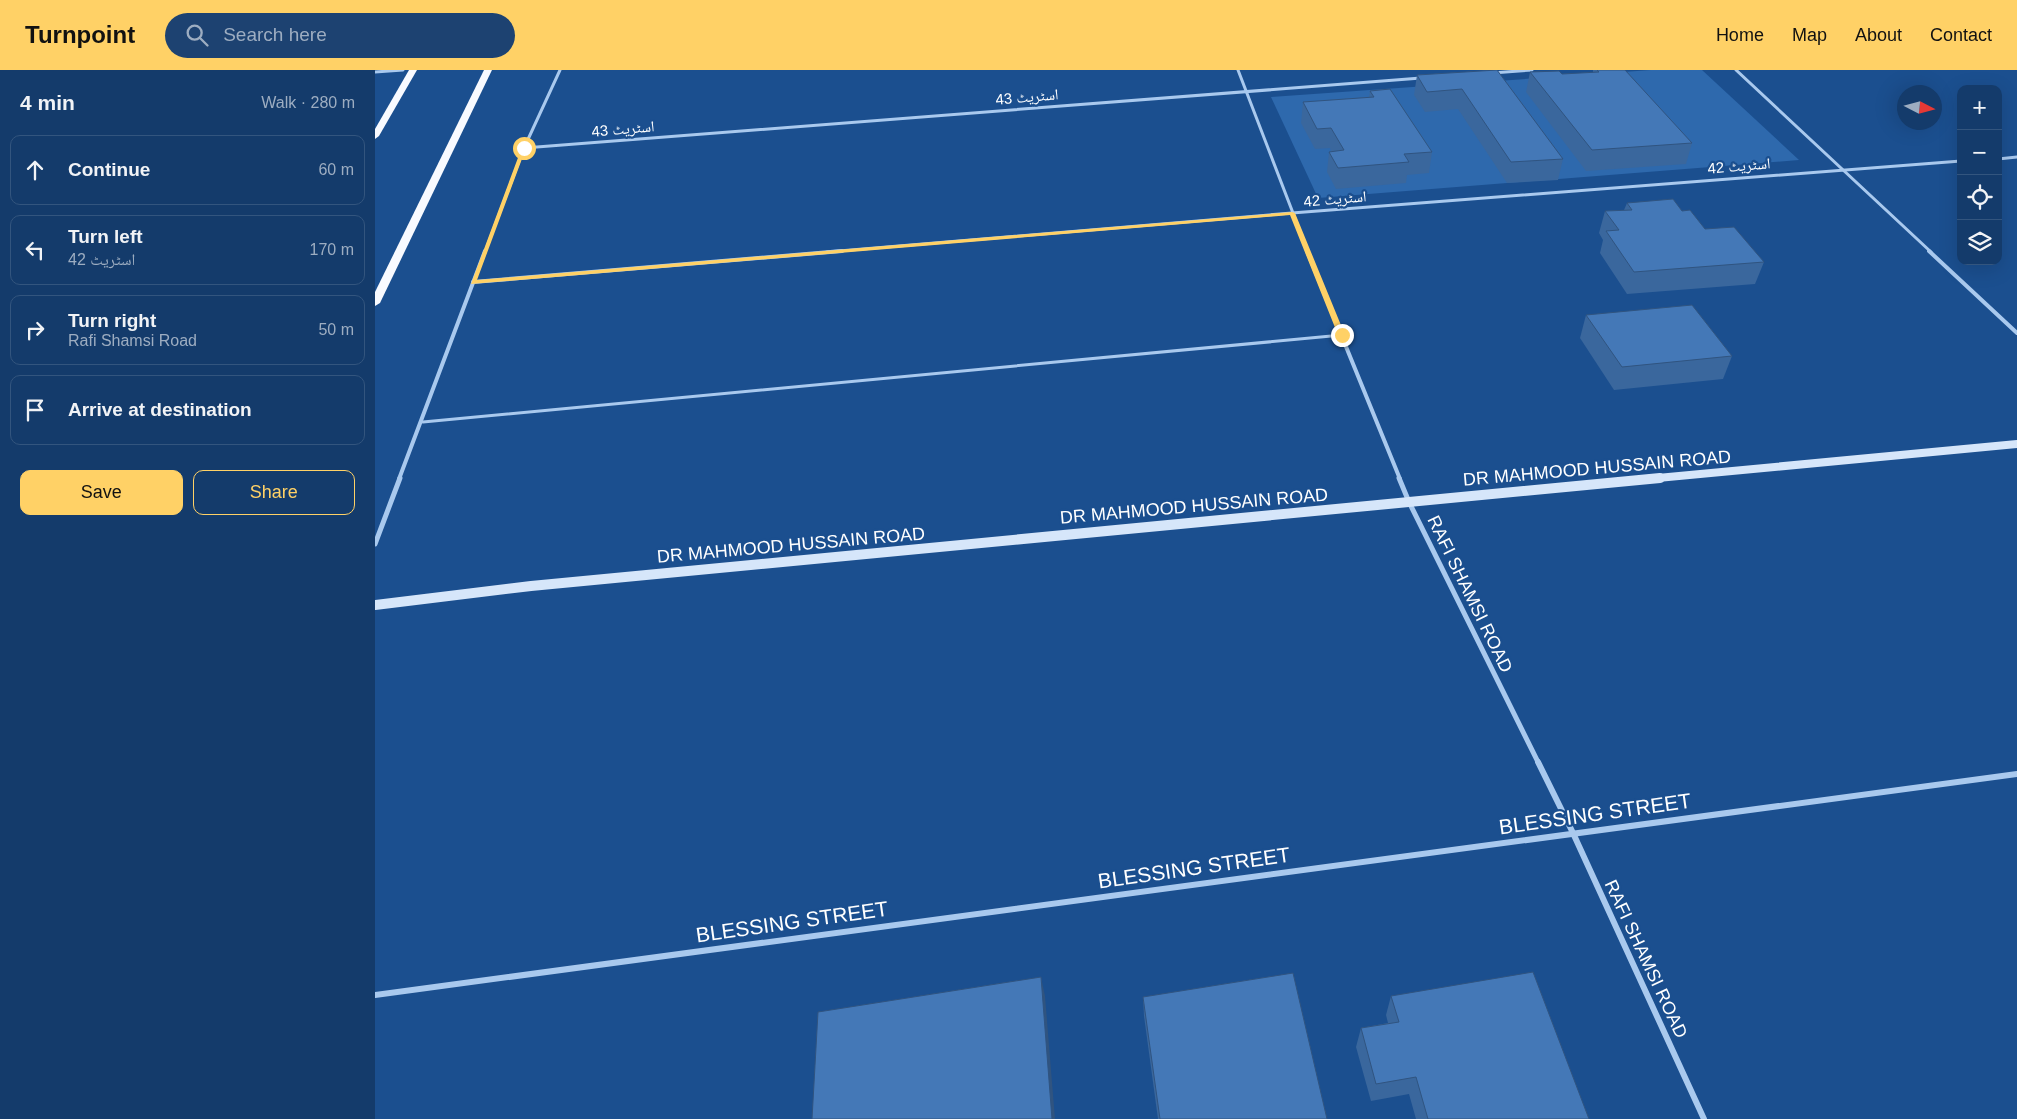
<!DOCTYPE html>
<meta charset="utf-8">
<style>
body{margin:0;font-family:Helvetica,"Noto Naskh Arabic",sans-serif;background:#1d4271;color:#f1f3f6}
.controls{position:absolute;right:15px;top:15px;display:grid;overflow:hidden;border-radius:10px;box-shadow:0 5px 20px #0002}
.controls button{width:45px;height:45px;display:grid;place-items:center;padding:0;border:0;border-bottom:1px solid #33557e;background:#143b6b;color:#f1f3f6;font:25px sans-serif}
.compass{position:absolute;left:1522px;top:15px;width:45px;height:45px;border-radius:50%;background:#143b6b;box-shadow:0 5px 20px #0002;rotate:96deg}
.stop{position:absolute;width:15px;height:15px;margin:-11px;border:4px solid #ffd166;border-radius:50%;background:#fff}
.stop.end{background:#ffd166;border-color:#fff;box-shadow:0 1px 5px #0008}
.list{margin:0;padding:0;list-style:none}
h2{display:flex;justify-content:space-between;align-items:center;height:65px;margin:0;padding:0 20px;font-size:21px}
h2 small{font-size:16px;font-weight:400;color:#9dadc1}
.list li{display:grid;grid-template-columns:32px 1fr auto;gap:15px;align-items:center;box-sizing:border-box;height:70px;margin:0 10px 10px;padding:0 10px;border:1px solid #33557e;border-radius:10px}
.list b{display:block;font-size:19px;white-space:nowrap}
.list p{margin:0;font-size:16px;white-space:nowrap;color:#9dadc1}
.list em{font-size:16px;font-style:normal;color:#9dadc1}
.actions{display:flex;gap:10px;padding:15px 20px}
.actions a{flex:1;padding:11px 0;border:1px solid #ffd166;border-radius:10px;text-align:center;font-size:18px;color:#ffd166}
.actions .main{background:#ffd166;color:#111}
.icon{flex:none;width:28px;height:28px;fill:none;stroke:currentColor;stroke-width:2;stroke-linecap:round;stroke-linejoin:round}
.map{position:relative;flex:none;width:1642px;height:1049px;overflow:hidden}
header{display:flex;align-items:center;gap:30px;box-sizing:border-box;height:70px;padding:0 25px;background:#ffd166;color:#111}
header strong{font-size:24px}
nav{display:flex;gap:28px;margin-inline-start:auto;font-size:18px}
.search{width:350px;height:45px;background:#1d4271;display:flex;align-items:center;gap:12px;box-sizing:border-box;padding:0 18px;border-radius:28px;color:#9dadc1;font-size:19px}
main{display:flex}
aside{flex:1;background:#143b6b}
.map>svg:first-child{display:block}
.green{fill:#2e69ad}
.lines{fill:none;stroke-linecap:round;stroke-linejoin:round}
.service{stroke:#a9c9ee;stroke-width:3}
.minor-far3{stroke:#a9c9ee;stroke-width:3}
.minor-far2{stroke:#a9c9ee;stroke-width:4}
.minor-far1{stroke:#a9c9ee;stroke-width:5}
.minor{stroke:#a9c9ee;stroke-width:6}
.secondary-far1{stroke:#d6e6fa;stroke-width:8}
.secondary{stroke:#d6e6fa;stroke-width:10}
.trunk{fill:#f8faff;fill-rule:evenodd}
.wall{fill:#3a679d}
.shaded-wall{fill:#305480}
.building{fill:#4478b7;stroke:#305480}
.route{fill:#ffd166}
.labels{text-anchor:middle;stroke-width:4.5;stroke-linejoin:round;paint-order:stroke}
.far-street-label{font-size:15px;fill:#fff;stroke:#1b4f8f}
.street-label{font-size:18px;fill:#fff;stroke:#1b4f8f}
.near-street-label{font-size:21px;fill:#fff;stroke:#1b4f8f}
</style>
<header>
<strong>Turnpoint</strong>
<div class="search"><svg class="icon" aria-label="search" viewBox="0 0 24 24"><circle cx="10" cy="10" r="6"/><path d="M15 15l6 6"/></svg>Search here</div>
<nav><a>Home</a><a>Map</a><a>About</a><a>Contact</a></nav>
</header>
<main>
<aside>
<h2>4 min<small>Walk · 280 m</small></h2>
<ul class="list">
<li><svg class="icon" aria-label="ahead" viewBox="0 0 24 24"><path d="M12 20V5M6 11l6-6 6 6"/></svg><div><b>Continue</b></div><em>60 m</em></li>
<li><svg class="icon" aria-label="left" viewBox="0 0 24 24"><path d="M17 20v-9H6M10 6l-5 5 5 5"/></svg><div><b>Turn left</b><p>اسٹریٹ 42</p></div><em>170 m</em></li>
<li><svg class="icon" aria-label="right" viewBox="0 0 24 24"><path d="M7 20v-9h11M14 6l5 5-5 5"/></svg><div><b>Turn right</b><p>Rafi Shamsi Road</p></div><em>50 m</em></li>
<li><svg class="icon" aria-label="arrive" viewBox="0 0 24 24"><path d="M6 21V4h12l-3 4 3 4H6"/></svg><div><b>Arrive at destination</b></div></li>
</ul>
<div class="actions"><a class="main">Save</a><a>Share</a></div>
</aside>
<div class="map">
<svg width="1642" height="1049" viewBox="0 0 1642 1049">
<rect width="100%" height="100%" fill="#1b4f8f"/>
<path class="green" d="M1276 0H1327L1424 90 943 128 896 27Z"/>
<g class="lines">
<path class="service" d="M48 352 967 265"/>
<g class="minor-far3">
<path d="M863 0 933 182"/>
<path d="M1361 0 1556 182"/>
<path d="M0 2 28 0"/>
<path d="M1117 3 1157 0"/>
<path d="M149 78 1046 8"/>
<path d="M1623 89 1642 87"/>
<path d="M110 182 149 78 185 0"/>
<path d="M452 182 917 143 1586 91"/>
</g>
<g class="minor-far2">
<path d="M932 181 1025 409"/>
<path d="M1554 181 1642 263"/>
<path d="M98 212 467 181"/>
<path d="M24 409 110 181"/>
</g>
<g class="minor-far1">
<path d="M1024 408 1034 432 1164 694"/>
<path d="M0 474 25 408"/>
</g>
<g class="minor">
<path d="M1163 692 1198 763 1329 1049"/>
<path d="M0 925 1642 704"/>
</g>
<path class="secondary-far1" d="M1272 409 1642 374"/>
<path class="secondary" d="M0 535 156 516 1285 408"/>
<g class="trunk">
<path d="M34 0H42L4 66 0 69V59Z"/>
<path d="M109 0H117L5 233 0 236V222Z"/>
</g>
</g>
<g class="wall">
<path d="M1122 0 1188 89 1183 110 1132 113 1083 39 1050 42 1039 25 1042 5Z"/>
<path d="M1218 0H1250L1317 73 1311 94 1211 101 1151 22 1155 2 1187 4 1218 3Z"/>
<path d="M995 21 1057 82 1054 103 1032 105 1031 113 961 119 952 102 954 82 956 81 955 78 940 79 926 53 928 32 994 27Z"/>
<path d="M1252 133 1307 141 1330 159 1389 192 1380 214 1252 224 1225 183 1228 170 1224 163 1230 141 1249 140Z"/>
<path d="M1211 245 1357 286 1348 309 1239 320 1205 268Z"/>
<path d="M1016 926 1214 1049H1041L1034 1024 996 1031 981 977 986 958 1013 953 1011 945Z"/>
<path d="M768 927 952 1049H783L769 946Z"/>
</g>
<path class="shaded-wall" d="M666 907 670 926 680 1049H677Z"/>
<g class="building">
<path d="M1122 0 1188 89 1136 92 1087 19 1052 22 1042 5Z"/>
<path d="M1222 0H1250L1317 73 1217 80 1155 2 1184 1 1187 4 1224 2Z"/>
<path d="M1015 19 1057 82 1029 84 1034 92 963 98 954 82 969 80 956 58 942 59 928 32 999 27 995 21Z"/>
<path d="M1298 129 1307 141 1315 140 1330 159 1359 157 1389 192 1259 202 1231 161 1244 160 1230 141 1257 140 1252 133Z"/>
<path d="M1317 235 1357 286 1247 297 1211 245Z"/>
<path d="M1158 902 1214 1049H1053L1041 1007 1001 1014 986 958 1024 952 1016 926Z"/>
<path d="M918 903 952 1049H785L768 927Z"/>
<path d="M666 907 677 1049H437L443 942Z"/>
</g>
<path class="route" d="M147 77 151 78 102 210 917 142 920 143 970 265 967 267 963 265 915 145 96 214Z"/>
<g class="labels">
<g class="far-street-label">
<text transform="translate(652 27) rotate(-5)" y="5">اسٹریٹ 43</text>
<text transform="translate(248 59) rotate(-5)" y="5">اسٹریٹ 43</text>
<text transform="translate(1364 96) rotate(-5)" y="5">اسٹریٹ 42</text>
<text transform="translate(960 129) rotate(-5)" y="5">اسٹریٹ 42</text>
</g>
<g class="street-label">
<text transform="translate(1222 398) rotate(-5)" y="6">DR MAHMOOD HUSSAIN ROAD</text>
<text transform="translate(819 436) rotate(-5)" y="6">DR MAHMOOD HUSSAIN ROAD</text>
<text transform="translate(416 475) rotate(-5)" y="6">DR MAHMOOD HUSSAIN ROAD</text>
<text transform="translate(1095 524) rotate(64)" y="6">RAFI SHAMSI ROAD</text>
<text transform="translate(1271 889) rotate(65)" y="6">RAFI SHAMSI ROAD</text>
</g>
<g class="near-street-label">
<text transform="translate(1220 744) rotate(-8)" y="7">BLESSING STREET</text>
<text transform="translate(819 798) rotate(-8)" y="7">BLESSING STREET</text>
<text transform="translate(417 852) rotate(-8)" y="7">BLESSING STREET</text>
</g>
</g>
</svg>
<div class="controls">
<button>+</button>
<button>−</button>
<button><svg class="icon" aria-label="locate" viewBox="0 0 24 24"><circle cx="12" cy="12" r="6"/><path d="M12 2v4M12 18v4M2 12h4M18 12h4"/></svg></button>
<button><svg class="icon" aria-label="layers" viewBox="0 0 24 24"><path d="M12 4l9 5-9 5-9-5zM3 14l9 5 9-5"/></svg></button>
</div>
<svg class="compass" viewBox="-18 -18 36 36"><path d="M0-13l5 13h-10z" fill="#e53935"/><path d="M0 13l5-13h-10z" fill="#9dadc1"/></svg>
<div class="stop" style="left:149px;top:78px"></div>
<div class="stop end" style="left:967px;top:265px"></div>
</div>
</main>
